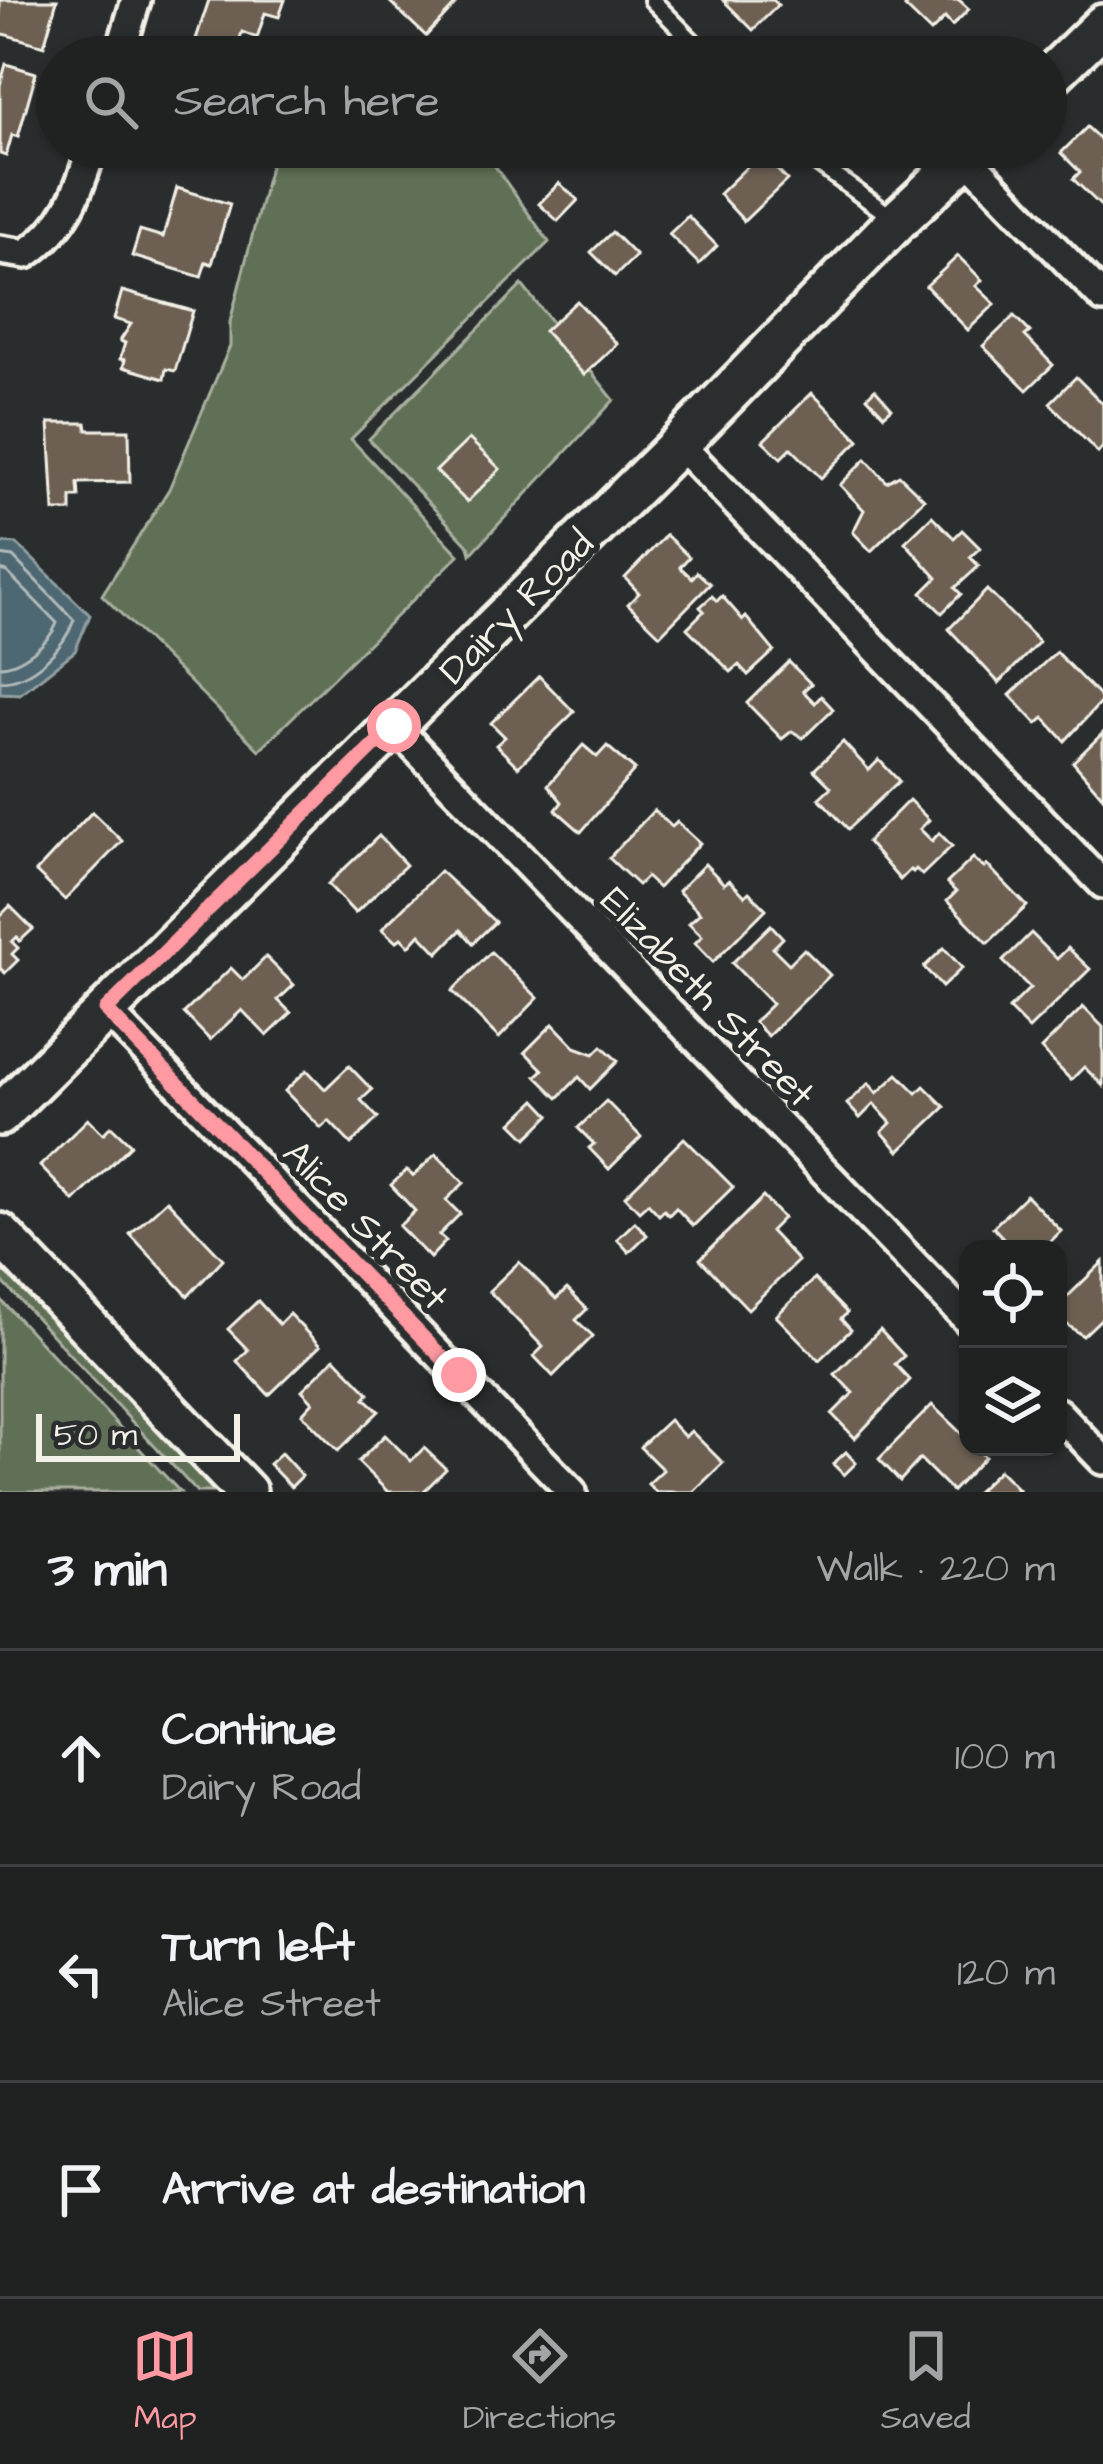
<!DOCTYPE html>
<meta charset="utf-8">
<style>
body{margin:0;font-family:"Architects Daughter",sans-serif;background:#282a2a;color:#f1f3f6}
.controls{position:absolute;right:36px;bottom:36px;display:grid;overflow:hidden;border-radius:24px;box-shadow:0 3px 9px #0004}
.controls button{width:108px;height:108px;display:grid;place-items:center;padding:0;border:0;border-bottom:3px solid #3d3f40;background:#202222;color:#f1f3f6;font:60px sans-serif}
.scale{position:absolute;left:36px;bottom:30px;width:204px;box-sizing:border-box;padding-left:12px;border:6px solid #f4f1e8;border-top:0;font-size:33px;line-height:42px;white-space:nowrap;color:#f4f1e8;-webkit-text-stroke:9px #2a2d2e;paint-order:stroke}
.stop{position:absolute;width:36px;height:36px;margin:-27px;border:9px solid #ff9aa2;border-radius:50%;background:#fff}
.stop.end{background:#ff9aa2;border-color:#fff;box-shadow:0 3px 12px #0008}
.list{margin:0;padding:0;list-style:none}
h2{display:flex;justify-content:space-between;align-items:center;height:156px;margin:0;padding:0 48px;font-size:51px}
h2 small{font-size:39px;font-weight:400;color:#a2a4a5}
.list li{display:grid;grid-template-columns:78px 1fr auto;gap:36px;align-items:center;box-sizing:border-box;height:216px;padding:0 48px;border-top:3px solid #3d3f40}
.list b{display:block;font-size:45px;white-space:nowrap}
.list p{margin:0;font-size:39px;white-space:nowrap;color:#a2a4a5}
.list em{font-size:39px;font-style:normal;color:#a2a4a5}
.icon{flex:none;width:66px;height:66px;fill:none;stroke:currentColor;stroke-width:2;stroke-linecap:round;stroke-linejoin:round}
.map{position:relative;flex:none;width:1103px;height:1492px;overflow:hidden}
.search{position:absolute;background:#202222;box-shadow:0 3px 9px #0004;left:36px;right:36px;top:36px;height:132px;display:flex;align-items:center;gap:30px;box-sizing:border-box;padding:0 42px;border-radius:66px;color:#a2a4a5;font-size:45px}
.sheet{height:804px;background:#202222}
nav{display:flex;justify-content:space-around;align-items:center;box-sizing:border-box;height:168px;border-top:3px solid #3d3f40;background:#202222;font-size:33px;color:#a2a4a5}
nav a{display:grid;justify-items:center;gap:6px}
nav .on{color:#ff9aa2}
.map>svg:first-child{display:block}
.green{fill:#606f57;stroke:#aab0a0;stroke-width:3}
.water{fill:#4e6873;stroke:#909fa2;stroke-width:3}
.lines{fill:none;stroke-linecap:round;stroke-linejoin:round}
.shore{stroke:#b2bab9;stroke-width:3}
.building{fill:#6d6053;stroke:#f4f1e8;stroke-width:3}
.lane-casing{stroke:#f4f1e8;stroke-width:22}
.street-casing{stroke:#f4f1e8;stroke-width:36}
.secondary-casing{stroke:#f4f1e8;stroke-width:48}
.lane{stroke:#2a2d2e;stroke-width:14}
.street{stroke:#2a2d2e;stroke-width:27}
.secondary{stroke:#2a2d2e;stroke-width:39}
.route{stroke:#ff9aa2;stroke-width:15}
.labels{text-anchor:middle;stroke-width:12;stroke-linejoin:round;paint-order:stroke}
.street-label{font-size:39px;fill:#f4f1e8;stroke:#2a2d2e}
</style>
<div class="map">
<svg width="1103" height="1492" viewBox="0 0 1103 1492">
<rect width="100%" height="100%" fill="#2a2d2e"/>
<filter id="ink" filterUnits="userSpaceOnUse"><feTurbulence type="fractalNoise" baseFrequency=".00833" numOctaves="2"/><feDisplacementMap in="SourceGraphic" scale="24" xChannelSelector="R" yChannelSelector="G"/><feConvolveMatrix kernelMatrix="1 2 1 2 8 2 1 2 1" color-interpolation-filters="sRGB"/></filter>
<g filter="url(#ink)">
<g class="green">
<path d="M275 147H481L549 242 351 439 459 555 259 750 102 595 169 489 230 346V322Z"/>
<path d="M522 285 614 400 471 554 469 546 369 439Z"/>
<path d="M0 1257 225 1492H197L0 1279Z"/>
<path d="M0 1299 180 1492H0Z"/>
</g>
<path class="water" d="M3 543 17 544 90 615 75 651 20 694 0 693V547Z"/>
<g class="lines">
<g class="shore">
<path d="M0 555 13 557 74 620C64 648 32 681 0 681"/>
<path d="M0 570 7 572 57 623C50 642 20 666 0 666"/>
</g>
</g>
<g class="building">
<path d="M0 0H57L44 46 0 33Z"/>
<path d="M209 0H285L279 17 265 13 257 38 242 32 236 52 196 39Z"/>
<path d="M388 0H451L456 4 426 36Z"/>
<path d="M723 0H773L778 5 753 30Z"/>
<path d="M912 0H959L969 9 952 26 945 18 931 32 905 7Z"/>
<path d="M6 64 36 73 18 137 12 135 6 156 0 154V85Z"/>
<path d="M1087 127 1103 142V202L1100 205 1073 179 1080 172 1061 153Z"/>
<path d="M186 147H244L240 163Z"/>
<path d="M761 153 787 180 744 221 719 194Z"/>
<path d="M559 183 578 200 558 221 539 204Z"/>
<path d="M177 188 230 204 212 264 206 262 201 277 132 256 140 230 163 237Z"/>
<path d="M688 216 717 246 699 264 669 234Z"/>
<path d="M612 232 636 256 615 276 591 252Z"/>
<path d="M958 256 982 280 976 286 995 304 968 330 926 286Z"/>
<path d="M122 291 193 311 175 371 166 369 164 379 123 367 125 360 120 359 125 343 120 341 131 324 114 319Z"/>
<path d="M577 301 617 344 584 375 544 331Z"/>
<path d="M1014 316 1030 332 1025 336 1053 365 1027 390 983 346Z"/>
<path d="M1076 377 1103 404V447L1098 453 1050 403Z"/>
<path d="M875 389 892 408 884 415 867 397Z"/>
<path d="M812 393 859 440 821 478 791 448 781 458 763 441Z"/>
<path d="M49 423H86L87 430H129L130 482 78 483 79 497H71V511H54Z"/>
<path d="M469 439 500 469 467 502 436 471Z"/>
<path d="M866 459 887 482 899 475 924 499 871 551 853 532 864 510 840 485Z"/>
<path d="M932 516 954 538 962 530 980 548 970 557 979 566 955 588 961 594 942 613 922 593 937 578 905 542Z"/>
<path d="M666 535 689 557 680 567 692 578 697 572 710 584 660 635 628 604 639 593 625 578Z"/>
<path d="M987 590 1039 642 999 683 949 629Z"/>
<path d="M712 596 717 601 722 596 743 620 746 617 774 651 748 675 739 665 731 672 687 628 704 611 700 607Z"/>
<path d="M1056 652 1103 700 1065 741 1044 718 1037 724 1010 695Z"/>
<path d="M789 662 811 684 803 691 815 703 821 696 833 709 803 738 792 731 782 739 747 703Z"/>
<path d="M539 676 574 712 518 767 496 745 505 737 491 723Z"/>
<path d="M1103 733V797L1073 762Z"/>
<path d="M843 742 869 770 879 760 899 781 848 829 819 798 831 787 814 770Z"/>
<path d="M583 745 597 757 607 746 635 770 581 832 556 810 562 802 548 785Z"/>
<path d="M909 800 929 820 920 829 932 841 939 833 952 846 922 875 916 869 913 872 910 870 900 880 867 842Z"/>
<path d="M654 810 672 827 677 822 700 843 658 888 646 877 638 885 609 858Z"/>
<path d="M92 812 122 841 65 900 36 872Z"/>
<path d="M379 836 406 865 355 913 328 884Z"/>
<path d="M973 858 984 868 987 865 1027 906 988 943 947 901 956 892 947 883Z"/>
<path d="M705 864 724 884 729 880 745 896 749 892 766 909 713 962 695 943 702 936 689 923 700 913 678 891Z"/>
<path d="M440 871 495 922 473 943 461 930 438 953 420 934 409 946 401 938 396 942 382 929Z"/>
<path d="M10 906 33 929 20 941 17 937 12 942 18 948 12 954 18 960 5 973 0 968V916Z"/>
<path d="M771 925 783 938 773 948 789 964 804 949 830 975 768 1036 754 1022 772 1004 732 963Z"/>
<path d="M1031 933 1057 959 1068 948 1090 969 1029 1029 1009 1009 1030 988 1003 961Z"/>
<path d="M944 948 962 968 942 987 924 967Z"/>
<path d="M491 952 538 998 499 1038 452 991Z"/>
<path d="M266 957 294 985 278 1000 291 1013 267 1036 242 1010 210 1040 184 1013 231 968 243 980Z"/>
<path d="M1083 1007 1103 1027V1086L1084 1067 1071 1080 1041 1049Z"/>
<path d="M553 1024 575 1047 594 1054 602 1046 618 1061 590 1089 579 1077 558 1098 536 1076 543 1070 525 1052Z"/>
<path d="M349 1066 372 1090 361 1100 378 1118 351 1144 329 1121 321 1128 285 1091 307 1070 325 1089Z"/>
<path d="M898 1074 917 1093 924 1086 945 1107 899 1151 882 1132 891 1123 874 1104 860 1118 847 1104 869 1083 877 1093Z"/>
<path d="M536 1100 550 1115 527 1138 512 1123Z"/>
<path d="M606 1101 641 1137 609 1169 589 1148 594 1144 578 1128Z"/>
<path d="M88 1119 103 1134 111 1126 131 1145 74 1201 40 1166Z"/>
<path d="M684 1138 733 1187 693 1226 676 1208 669 1215 664 1210 659 1215 648 1203 639 1211 625 1196Z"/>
<path d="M436 1154 464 1183 446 1200 460 1214 439 1235 446 1241 430 1258 399 1226 415 1211 391 1185 407 1170 413 1176Z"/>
<path d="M1026 1195 1061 1231 1043 1249H1002L1008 1243 993 1227Z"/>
<path d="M763 1197 783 1218 770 1231 798 1261 748 1309 700 1259Z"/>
<path d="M167 1200 223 1259 188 1296 130 1234Z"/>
<path d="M635 1222 647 1235 629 1252 617 1239Z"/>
<path d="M519 1262 556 1299 567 1289 587 1309 576 1320 593 1336 553 1376 534 1356 543 1347 489 1291Z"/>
<path d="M1103 1262V1317L1083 1336 1058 1318V1306Z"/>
<path d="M814 1279 847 1313 841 1319 851 1330 819 1360 776 1316Z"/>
<path d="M258 1301 279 1324 289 1314 320 1346 269 1395 237 1361 248 1350 228 1329Z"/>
<path d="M880 1330 904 1356 895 1364 910 1380 855 1438 832 1414 853 1393 835 1374Z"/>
<path d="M335 1358 369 1393 365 1398 379 1411 338 1451 302 1414 313 1402 302 1390Z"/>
<path d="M932 1405 968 1440V1447H975L985 1457 952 1491 920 1459 900 1481 879 1459Z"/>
<path d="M669 1420 685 1437 691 1431 723 1463 693 1492H656L648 1484 663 1470 640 1447Z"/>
<path d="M385 1435 411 1461 424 1448 446 1469 423 1492H388L358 1462Z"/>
<path d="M846 1452 856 1463 844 1475 833 1464Z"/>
<path d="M281 1453 302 1476 291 1487 269 1464Z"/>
<path d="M999 1470 1018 1489 1014 1492H976Z"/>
</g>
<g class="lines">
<defs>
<g id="lane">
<path d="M652 0 708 57"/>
<path d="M795 147 893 218"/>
</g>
<g id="street">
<path d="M119 57 136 0"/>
<path d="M966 157 1103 298"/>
<path d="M0 250 26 254C66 227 79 192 92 147"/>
<path d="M679 444 1103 884"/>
<path d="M394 726 968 1320"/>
<path d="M106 1010 572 1492"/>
<path d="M1058 1413 1103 1460"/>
</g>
<g id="secondary">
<path d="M1046 80 1103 25"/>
<path d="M0 1115 679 444 897 221 976 147"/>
<path d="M0 1234 246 1492"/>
</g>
</defs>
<use href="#lane" class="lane-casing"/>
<use href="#street" class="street-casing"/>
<use href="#secondary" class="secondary-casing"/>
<use href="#lane" class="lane"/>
<use href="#street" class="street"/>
<use href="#secondary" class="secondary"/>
</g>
</g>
<g class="lines" filter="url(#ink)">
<path class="route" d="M394 726 106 1010 459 1375"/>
</g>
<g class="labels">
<g class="street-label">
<text transform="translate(515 606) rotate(-45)" y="14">Dairy Road</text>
<text transform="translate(709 996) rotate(46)" y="14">Elizabeth Street</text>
<text transform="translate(367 1224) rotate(46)" y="14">Alice Street</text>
</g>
</g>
</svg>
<div class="controls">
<button><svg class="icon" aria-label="locate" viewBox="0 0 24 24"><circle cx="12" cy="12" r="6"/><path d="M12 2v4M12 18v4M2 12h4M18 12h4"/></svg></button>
<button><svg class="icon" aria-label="layers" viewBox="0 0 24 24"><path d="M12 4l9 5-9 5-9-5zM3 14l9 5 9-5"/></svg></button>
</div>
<div class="scale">50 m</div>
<div class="stop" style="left:394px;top:726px"></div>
<div class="stop end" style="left:459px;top:1375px"></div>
<div class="search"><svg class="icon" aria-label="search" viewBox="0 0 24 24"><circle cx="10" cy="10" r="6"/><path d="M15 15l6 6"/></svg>Search here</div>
</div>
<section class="sheet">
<h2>3 min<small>Walk · 220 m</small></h2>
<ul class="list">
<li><svg class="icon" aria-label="ahead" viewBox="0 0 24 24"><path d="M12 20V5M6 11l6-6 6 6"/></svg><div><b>Continue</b><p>Dairy Road</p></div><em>100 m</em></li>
<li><svg class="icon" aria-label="left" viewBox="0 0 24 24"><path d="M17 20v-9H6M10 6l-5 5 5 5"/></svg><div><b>Turn left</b><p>Alice Street</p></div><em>120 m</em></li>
<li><svg class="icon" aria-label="arrive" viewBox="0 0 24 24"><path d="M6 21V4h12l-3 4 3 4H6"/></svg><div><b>Arrive at destination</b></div></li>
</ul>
</section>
<nav>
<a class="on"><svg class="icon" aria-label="map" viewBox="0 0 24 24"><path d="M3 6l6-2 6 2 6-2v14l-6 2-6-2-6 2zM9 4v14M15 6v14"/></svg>Map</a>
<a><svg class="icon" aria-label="directions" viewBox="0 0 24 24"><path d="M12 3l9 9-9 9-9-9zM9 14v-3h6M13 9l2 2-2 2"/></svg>Directions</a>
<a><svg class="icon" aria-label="saved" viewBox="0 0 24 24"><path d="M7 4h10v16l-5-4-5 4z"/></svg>Saved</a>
</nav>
